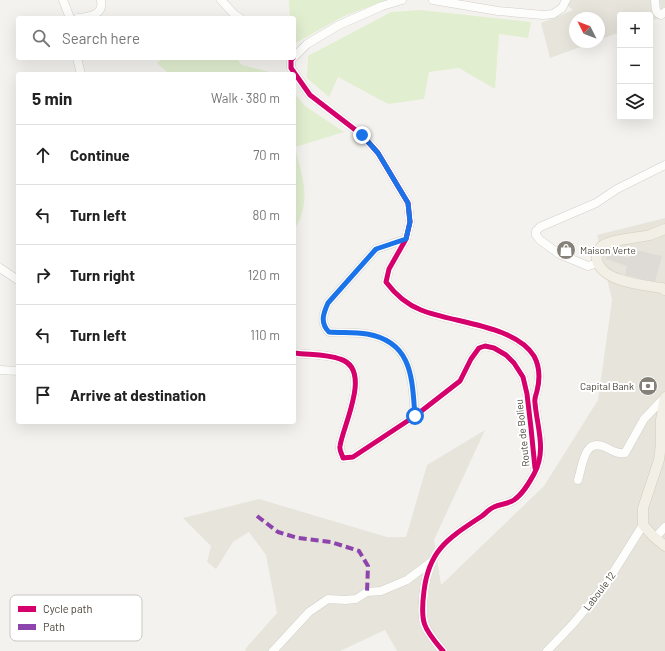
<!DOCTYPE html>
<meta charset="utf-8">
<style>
body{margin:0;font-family:Barlow,sans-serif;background:#f2f2f2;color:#222}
.controls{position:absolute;right:12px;top:12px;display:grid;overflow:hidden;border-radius:4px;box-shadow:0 4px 16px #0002}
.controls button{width:36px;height:36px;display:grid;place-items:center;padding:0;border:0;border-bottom:1px solid #e0e0e0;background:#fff;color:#222;font:20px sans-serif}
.compass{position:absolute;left:569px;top:12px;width:36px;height:36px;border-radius:50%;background:#fff;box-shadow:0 4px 16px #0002;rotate:312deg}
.stop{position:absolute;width:12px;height:12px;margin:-9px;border:3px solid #1a73e8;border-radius:50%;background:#fff}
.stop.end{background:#1a73e8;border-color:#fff;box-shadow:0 1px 4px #0008}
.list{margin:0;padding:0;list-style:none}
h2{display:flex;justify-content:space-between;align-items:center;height:52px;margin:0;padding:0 16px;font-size:17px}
h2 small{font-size:13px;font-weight:400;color:#767676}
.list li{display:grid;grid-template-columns:26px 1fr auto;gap:12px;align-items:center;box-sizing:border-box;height:60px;padding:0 16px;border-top:1px solid #e0e0e0}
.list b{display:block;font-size:15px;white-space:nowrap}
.list em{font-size:13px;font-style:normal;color:#767676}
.icon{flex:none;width:22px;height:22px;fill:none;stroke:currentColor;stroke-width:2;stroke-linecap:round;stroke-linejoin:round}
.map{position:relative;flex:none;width:665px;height:651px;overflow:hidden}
.search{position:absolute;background:#fff;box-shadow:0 4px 16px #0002;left:16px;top:16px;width:280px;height:44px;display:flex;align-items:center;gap:10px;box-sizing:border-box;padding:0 14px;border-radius:4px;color:#767676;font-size:15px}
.panel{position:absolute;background:#fff;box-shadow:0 4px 16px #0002;left:16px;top:72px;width:280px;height:352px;border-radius:4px}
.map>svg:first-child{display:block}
.residential{fill:#e7e4dc}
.green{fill:#e1eecf}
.building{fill:#dedbd6}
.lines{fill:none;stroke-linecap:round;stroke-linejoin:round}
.minor-casing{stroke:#d2d0cb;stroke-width:9}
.major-casing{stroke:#d6cebb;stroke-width:11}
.minor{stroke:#fdfdfc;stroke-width:8}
.major{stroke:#f2efe6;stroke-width:10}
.quiet{stroke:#8e44ad;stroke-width:4;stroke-dasharray:8 4;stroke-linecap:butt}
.cycleway-casing{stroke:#fff;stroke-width:8}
.cycleway{stroke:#d6006c;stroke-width:5}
.route{stroke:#1a73e8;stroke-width:5}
.labels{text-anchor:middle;stroke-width:4;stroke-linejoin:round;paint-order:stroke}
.poi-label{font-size:10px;fill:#4b4439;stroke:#fff;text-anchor:start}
.street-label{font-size:10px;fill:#4b4439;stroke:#fff}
.key{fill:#fff;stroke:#c9c7c4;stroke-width:1}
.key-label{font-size:11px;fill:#4b4439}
</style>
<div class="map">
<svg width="665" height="651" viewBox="0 0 665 651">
<rect width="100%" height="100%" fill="#f4f2ee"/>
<g class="residential">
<path d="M561 0H665V16L650 21V15H620V32L599 40V18H575V42H594L550 58 541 23 573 10Z"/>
<path d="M665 218V651H397L385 630 340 651H245L246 648 277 613 266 555 249 532 233 542 216 569 207 562 211 546 183 518 259 499 387 537H406L427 465 485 430 434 540 441 585 544 486 598 400 612 300 597 235Z"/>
</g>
<g class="green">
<path d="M289 0H386L342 17 294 44V18H290Z"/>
<path d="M420 10 531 22 528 38 499 34 495 89 459 68 429 72 424 99 388 104 338 77 329 97 307 78 308 56 391 12Z"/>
<path d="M164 58H236L242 65 278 74H169L157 63Z"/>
<path d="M294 93 305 106 344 132 295 147C303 180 312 200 294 231Z"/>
</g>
<path class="building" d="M632 249 662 256 655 282 625 275 627 266 606 259 609 252 629 258Z"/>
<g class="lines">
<defs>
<g id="minor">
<path d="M63 0 70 18"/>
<path d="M221 0 235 15 240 18"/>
<path d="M433 0 498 11 543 15 553 14 562 8 566 0"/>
<path d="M655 0C656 6 654 12 661 15L665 12"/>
<path d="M78 18C90 17 104 15 101 0"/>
<path d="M294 57 307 44 339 25 382 6 402 0"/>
<path d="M77 58 81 74"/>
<path d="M293 58 291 60V68L310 95 362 135 378 153 408 203 410 222 406 239 389 269 386 282C395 294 408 305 421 310 453 323 515 325 534 356 540 367 540 379 537 391 536 395 534 399 535 403 537 427 547 451 534 474 529 483 523 494 514 500 508 504 500 504 494 507 489 509 486 513 482 516 449 538 429 549 424 591 420 622 423 628 443 651"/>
<path d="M406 239 376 249 328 303C323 314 320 323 329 332 341 333 355 332 367 334 413 342 412 379 415 416"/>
<path d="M598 263 588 266 559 254 540 240 536 235V231L540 227 596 203 617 189 665 165"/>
<path d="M0 268 18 280"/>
<path d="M294 353C309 355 326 354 340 359 373 369 343 425 340 446 339 450 342 454 343 458L353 457 415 416 460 381 471 359 479 348 485 346 494 348 506 355 514 363 523 377 527 394 531 428 535 469"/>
<path d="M0 370 18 371"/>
<path d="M578 480C583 464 584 436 607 448 613 451 617 454 625 453L644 419 665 397"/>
<path d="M655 538 665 527"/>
<path d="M273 651 309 612 328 599 345 600 356 599 367 592 381 591 407 580 431 562"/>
<path d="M547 651 573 624 606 584 643 525"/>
</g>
<g id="major">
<path d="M665 229C660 231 655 233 650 235 638 238 612 239 602 246 598 250 596 255 597 260 602 282 644 285 662 288L665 290"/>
<path d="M665 397 661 420V444L659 460 643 508V525L653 536 665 546"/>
</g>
</defs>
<use href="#minor" class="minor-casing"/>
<use href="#major" class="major-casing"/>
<use href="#minor" class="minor"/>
<use href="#major" class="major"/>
<path class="quiet" d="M257 516 278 532 298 538 331 542 359 551 368 566 367 592"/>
<defs>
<g id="cycleway">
<path d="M293 58 291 60V68L310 95 362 135 378 153 408 203 410 222 406 239 389 269 386 282C395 294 408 305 421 310 453 323 515 325 534 356 540 367 540 379 537 391 536 395 534 399 535 403 537 427 547 451 534 474 529 483 523 494 514 500 508 504 500 504 494 507 489 509 486 513 482 516 449 538 429 549 424 591 420 622 423 628 443 651"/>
<path d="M294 353C309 355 326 354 340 359 373 369 343 425 340 446 339 450 342 454 343 458L353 457 415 416 460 381 471 359 479 348 485 346 494 348 506 355 514 363 523 377 527 394 531 428 535 468"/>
</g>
</defs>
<use href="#cycleway" class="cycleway-casing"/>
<use href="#cycleway" class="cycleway"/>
</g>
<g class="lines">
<path class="route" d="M362 135 378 153 408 203 410 222 406 239 376 249 328 303C323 314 320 323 329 332 341 333 355 332 367 334 413 342 412 379 415 416"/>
</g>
<defs>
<symbol id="shop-disc" viewBox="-11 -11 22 22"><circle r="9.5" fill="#868178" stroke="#fff"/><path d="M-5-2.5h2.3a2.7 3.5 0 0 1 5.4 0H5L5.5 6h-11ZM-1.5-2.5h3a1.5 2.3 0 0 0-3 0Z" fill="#fff"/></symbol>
<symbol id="bank-disc" viewBox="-11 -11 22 22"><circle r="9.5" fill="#868178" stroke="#fff"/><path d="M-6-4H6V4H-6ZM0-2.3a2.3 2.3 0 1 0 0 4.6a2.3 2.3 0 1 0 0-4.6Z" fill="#fff"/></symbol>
</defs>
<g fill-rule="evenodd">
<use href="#shop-disc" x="555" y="239" width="22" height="22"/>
<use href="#bank-disc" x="637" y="375" width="22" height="22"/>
</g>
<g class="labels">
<g class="poi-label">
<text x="580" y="254">Maison Verte</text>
<text x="634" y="390" text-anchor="end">Capital Bank</text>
</g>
<g class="street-label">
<text transform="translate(522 433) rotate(-96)" y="4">Route de Bolieu</text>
<text transform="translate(599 591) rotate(-53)" y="4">Laboule 12</text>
</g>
</g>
<rect x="10" y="595" width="132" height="46" rx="6" class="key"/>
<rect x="18" y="606" width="18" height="6" fill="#d6006c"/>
<rect x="18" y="624" width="18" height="6" fill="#8e44ad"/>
<g class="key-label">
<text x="43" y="613">Cycle path</text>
<text x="43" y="631">Path</text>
</g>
</svg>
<div class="controls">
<button>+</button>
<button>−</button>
<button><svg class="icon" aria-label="layers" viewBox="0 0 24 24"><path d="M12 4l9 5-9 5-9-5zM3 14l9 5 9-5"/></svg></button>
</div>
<svg class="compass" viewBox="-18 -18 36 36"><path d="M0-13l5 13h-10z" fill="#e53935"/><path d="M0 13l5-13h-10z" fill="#767676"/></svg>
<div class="stop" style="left:415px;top:416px"></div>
<div class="stop end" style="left:362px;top:135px"></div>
<div class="search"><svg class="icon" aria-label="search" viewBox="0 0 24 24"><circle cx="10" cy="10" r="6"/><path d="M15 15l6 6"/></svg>Search here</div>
<section class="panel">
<h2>5 min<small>Walk · 380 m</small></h2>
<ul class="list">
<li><svg class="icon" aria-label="ahead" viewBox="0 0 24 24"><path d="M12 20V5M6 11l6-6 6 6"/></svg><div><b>Continue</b></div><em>70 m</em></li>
<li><svg class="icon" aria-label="left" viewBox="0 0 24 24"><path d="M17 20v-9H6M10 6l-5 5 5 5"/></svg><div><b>Turn left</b></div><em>80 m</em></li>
<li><svg class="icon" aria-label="right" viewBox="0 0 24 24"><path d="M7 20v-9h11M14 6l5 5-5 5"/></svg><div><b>Turn right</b></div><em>120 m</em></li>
<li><svg class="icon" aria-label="left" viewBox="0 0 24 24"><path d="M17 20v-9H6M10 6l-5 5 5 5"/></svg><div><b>Turn left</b></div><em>110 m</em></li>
<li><svg class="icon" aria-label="arrive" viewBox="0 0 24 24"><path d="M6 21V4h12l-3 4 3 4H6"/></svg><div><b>Arrive at destination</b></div></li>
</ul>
</section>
</div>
